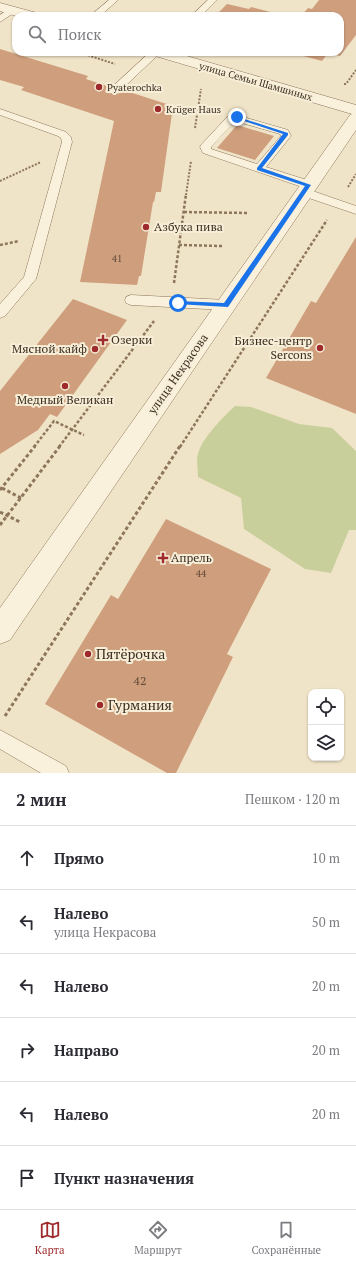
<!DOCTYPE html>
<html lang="ru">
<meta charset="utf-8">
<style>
body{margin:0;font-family:"PT Serif",serif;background:#f7f7f7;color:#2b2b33}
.controls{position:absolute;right:12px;bottom:12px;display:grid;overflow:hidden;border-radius:8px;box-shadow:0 1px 3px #0004}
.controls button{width:36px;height:36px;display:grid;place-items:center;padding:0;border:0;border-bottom:1px solid #e1e1e2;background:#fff;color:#2b2b33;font:20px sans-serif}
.stop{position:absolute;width:12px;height:12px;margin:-9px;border:3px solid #1a73e8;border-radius:50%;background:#fff}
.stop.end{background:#1a73e8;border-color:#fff;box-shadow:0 1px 4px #0008}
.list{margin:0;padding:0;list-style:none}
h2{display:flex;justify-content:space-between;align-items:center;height:52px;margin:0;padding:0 16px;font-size:17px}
h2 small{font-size:13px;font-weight:400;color:#7c7c81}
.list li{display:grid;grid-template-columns:26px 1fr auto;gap:12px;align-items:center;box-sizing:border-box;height:64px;padding:0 16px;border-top:1px solid #e1e1e2}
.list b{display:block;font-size:15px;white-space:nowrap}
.list p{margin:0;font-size:13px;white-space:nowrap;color:#7c7c81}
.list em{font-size:13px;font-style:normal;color:#7c7c81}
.icon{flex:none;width:22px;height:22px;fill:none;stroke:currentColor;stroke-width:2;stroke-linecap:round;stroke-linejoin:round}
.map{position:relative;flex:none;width:356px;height:773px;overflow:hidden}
.search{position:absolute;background:#fff;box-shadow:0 1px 3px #0004;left:12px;right:12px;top:12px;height:44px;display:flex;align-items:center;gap:10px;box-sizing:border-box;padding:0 14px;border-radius:12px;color:#7c7c81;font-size:15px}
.sheet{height:436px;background:#fff}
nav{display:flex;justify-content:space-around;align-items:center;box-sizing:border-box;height:56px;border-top:1px solid #e1e1e2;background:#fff;font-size:11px;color:#7c7c81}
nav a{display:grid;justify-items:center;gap:2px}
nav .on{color:#9e2a2b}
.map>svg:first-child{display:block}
.green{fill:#c9cf9b}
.building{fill:#cf9f7d}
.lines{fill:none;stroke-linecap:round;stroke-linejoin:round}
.lane-casing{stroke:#8d765c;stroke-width:1}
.street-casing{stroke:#8d765c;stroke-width:1}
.path-far2{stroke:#8d765c;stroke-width:2;stroke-dasharray:2 1.5;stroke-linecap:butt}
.path-far1{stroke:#8d765c;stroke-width:2.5;stroke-dasharray:3 2;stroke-linecap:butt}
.path{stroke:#8d765c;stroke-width:3;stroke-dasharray:3.5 2.5;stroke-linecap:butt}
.lane{fill:#faf1dc;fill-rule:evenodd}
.street{fill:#faf1dc;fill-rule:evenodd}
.route{fill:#1a73e8}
.poi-dot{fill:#9e2a2b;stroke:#f7eed8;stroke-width:1.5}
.labels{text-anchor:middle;stroke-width:4;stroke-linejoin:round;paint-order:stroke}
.far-street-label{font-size:10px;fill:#3d2e20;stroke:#f7eed8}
.far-poi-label{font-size:10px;fill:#3d2e20;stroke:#f7eed8;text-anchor:start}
.number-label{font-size:10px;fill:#624a37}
.poi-label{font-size:12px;fill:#3d2e20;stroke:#f7eed8;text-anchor:start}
.street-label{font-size:12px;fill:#3d2e20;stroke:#f7eed8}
.near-number-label{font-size:12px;fill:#624a37}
.near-poi-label{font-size:14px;fill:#3d2e20;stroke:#f7eed8;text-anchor:start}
</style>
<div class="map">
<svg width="356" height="773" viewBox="0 0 356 773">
<rect width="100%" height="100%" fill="#f0e4c8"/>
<path class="green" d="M235 406 251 407 299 424 332 428 356 451V530H349L331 573 305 569 244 529 241 498 198 477C198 470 196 460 198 454 202 438 223 417 235 406Z"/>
<g class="building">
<path d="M319 0H356V35L340 56 328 53 322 61 288 52H340V16H301L308 8 312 9Z"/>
<path d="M227 4 249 9 251 7 286 16H215Z"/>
<path d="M0 49 88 76 86 79 110 87 108 90 110 94H118L123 90 173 106 161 192H156L154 202H153L141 276H139L137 285 80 282 114 121 21 90 24 87 0 80Z"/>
<path d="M237 125 274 136 255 160 217 148Z"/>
<path d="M356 237V414L266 378 311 301 316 303Z"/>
<path d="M73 299 127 320 57 417 50 414 38 430 0 454V391Z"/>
<path d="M166 519 271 569 227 654 233 657 176 773H167L45 704 111 595 118 599Z"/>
</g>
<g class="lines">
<defs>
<g id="lane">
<path d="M109 0H118L100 16H90Z"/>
<path d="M208 0H217L201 16H191Z"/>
<path d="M12 7 16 10 15 12 0 22V15Z"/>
<path d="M150 52H161L118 93H110L109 91 110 89Z"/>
<path d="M0 109 66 132 71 137 72 142 36 279 5 316 0 318V304L24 277 62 142 61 138 58 136 0 115Z"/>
<path d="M233 114 288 130 291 136 266 167 313 182 315 185 313 188H305L203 153 200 147 201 145 229 115ZM235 121 280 134 281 136 257 164 211 149V147Z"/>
<path d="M304 188 356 206V214L300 195 298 192 300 189Z"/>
<path d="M131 295 226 300 231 302 232 305 231 308 226 310 131 305 126 303 125 300 126 297Z"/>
<path d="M0 730 66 766 69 773H41L0 749Z"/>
</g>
<g id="street">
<path d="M0 3 37 13 39 16H16L0 11Z"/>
<path d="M150 52H173L356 105V130L10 640 0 644V608L350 115 352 114 152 55Z"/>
</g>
</defs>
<use href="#lane" class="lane-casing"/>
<use href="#street" class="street-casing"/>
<g class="path-far2">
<path d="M78 52 115 64"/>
<path d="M344 84H346L356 70"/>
<path d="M195 128 201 89"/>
<path d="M0 181 41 162"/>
<path d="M348 187 356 174"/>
<path d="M186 195 191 161"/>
</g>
<g class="path-far1">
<path d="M184 212 247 213"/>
<path d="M0 245 19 241"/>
<path d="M179 245 222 246"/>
<path d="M174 283 186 194"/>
<path d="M34 447 54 421 84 435"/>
<path d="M59 447 154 321"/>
<path d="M180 447 327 220"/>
</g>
<g class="path">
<path d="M2 488 21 498"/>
<path d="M0 490 35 446"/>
<path d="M0 512 20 522"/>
<path d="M0 525 60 446"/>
<path d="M5 716 180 446"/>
</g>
<use href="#lane" class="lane"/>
<use href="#street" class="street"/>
</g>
<path class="route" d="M235 116 288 133V135L262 168 311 185 228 307 176 304 175 303 178 301 224 303 305 186 257 170V168L283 134 235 118Z"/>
<g class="poi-dot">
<circle cx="99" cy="87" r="4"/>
<circle cx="158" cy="109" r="4"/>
<circle cx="146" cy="227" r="4"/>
<path d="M101 334h4v4h4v4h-4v4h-4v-4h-4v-4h4z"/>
<circle cx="320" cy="348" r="4"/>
<circle cx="95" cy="349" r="4"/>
<circle cx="65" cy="386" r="4"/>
<path d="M161 552h4v4h4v4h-4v4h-4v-4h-4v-4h4z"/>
<circle cx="88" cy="654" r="4"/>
<circle cx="100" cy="705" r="4"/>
</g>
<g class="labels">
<g class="far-street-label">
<text transform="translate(256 81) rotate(16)" y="4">улица Семьи Шамшиных</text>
</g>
<g class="far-poi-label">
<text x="107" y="91">Pyaterochka</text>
<text x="166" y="113">Krüger Haus</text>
</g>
<g class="number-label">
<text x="117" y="262">41</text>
<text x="201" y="577">44</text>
</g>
<g class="poi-label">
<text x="154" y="231">Азбука пива</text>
<text x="111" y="344">Озерки</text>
<text x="312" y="345" text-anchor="end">Бизнес-центр<tspan x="312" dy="14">Sercons</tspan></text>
<text x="87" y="353" text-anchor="end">Мясной кайф</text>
<text x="65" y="404" text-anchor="middle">Медный Великан</text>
<text x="171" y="562">Апрель</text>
</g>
<g class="street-label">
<text transform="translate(178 374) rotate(-55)" y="4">улица Некрасова</text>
</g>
<g class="near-number-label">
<text x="140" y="685">42</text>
</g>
<g class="near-poi-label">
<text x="96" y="659">Пятёрочка</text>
<text x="108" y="710">Гурмания</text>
</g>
</g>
</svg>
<div class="controls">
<button><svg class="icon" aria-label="locate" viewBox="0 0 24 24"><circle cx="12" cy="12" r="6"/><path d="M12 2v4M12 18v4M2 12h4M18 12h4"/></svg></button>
<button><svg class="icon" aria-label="layers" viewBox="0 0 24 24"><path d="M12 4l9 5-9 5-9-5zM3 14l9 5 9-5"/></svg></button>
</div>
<div class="stop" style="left:178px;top:303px"></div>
<div class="stop end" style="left:237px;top:117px"></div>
<div class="search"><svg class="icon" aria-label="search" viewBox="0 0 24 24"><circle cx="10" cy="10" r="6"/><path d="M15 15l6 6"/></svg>Поиск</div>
</div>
<section class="sheet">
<h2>2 мин<small>Пешком · 120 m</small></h2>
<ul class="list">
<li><svg class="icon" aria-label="ahead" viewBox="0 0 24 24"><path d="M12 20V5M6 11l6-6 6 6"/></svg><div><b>Прямо</b></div><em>10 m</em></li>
<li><svg class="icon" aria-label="left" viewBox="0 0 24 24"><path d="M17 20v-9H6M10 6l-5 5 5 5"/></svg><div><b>Налево</b><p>улица Некрасова</p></div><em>50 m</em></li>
<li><svg class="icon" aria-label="left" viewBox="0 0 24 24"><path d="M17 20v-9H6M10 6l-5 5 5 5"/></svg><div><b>Налево</b></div><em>20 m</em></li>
<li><svg class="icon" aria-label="right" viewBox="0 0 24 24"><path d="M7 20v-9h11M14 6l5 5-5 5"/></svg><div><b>Направо</b></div><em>20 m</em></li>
<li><svg class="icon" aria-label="left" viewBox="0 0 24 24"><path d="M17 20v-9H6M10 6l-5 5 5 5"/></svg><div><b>Налево</b></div><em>20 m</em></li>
<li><svg class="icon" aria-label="arrive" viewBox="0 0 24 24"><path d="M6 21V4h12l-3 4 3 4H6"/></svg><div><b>Пункт назначения</b></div></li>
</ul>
</section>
<nav>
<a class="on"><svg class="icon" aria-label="map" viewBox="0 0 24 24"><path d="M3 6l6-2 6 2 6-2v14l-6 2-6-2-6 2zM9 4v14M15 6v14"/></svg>Карта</a>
<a><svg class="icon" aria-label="directions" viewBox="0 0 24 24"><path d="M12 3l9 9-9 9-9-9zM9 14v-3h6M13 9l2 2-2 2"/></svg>Маршрут</a>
<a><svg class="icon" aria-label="saved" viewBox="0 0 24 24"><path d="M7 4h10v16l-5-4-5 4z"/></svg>Сохранённые</a>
</nav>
